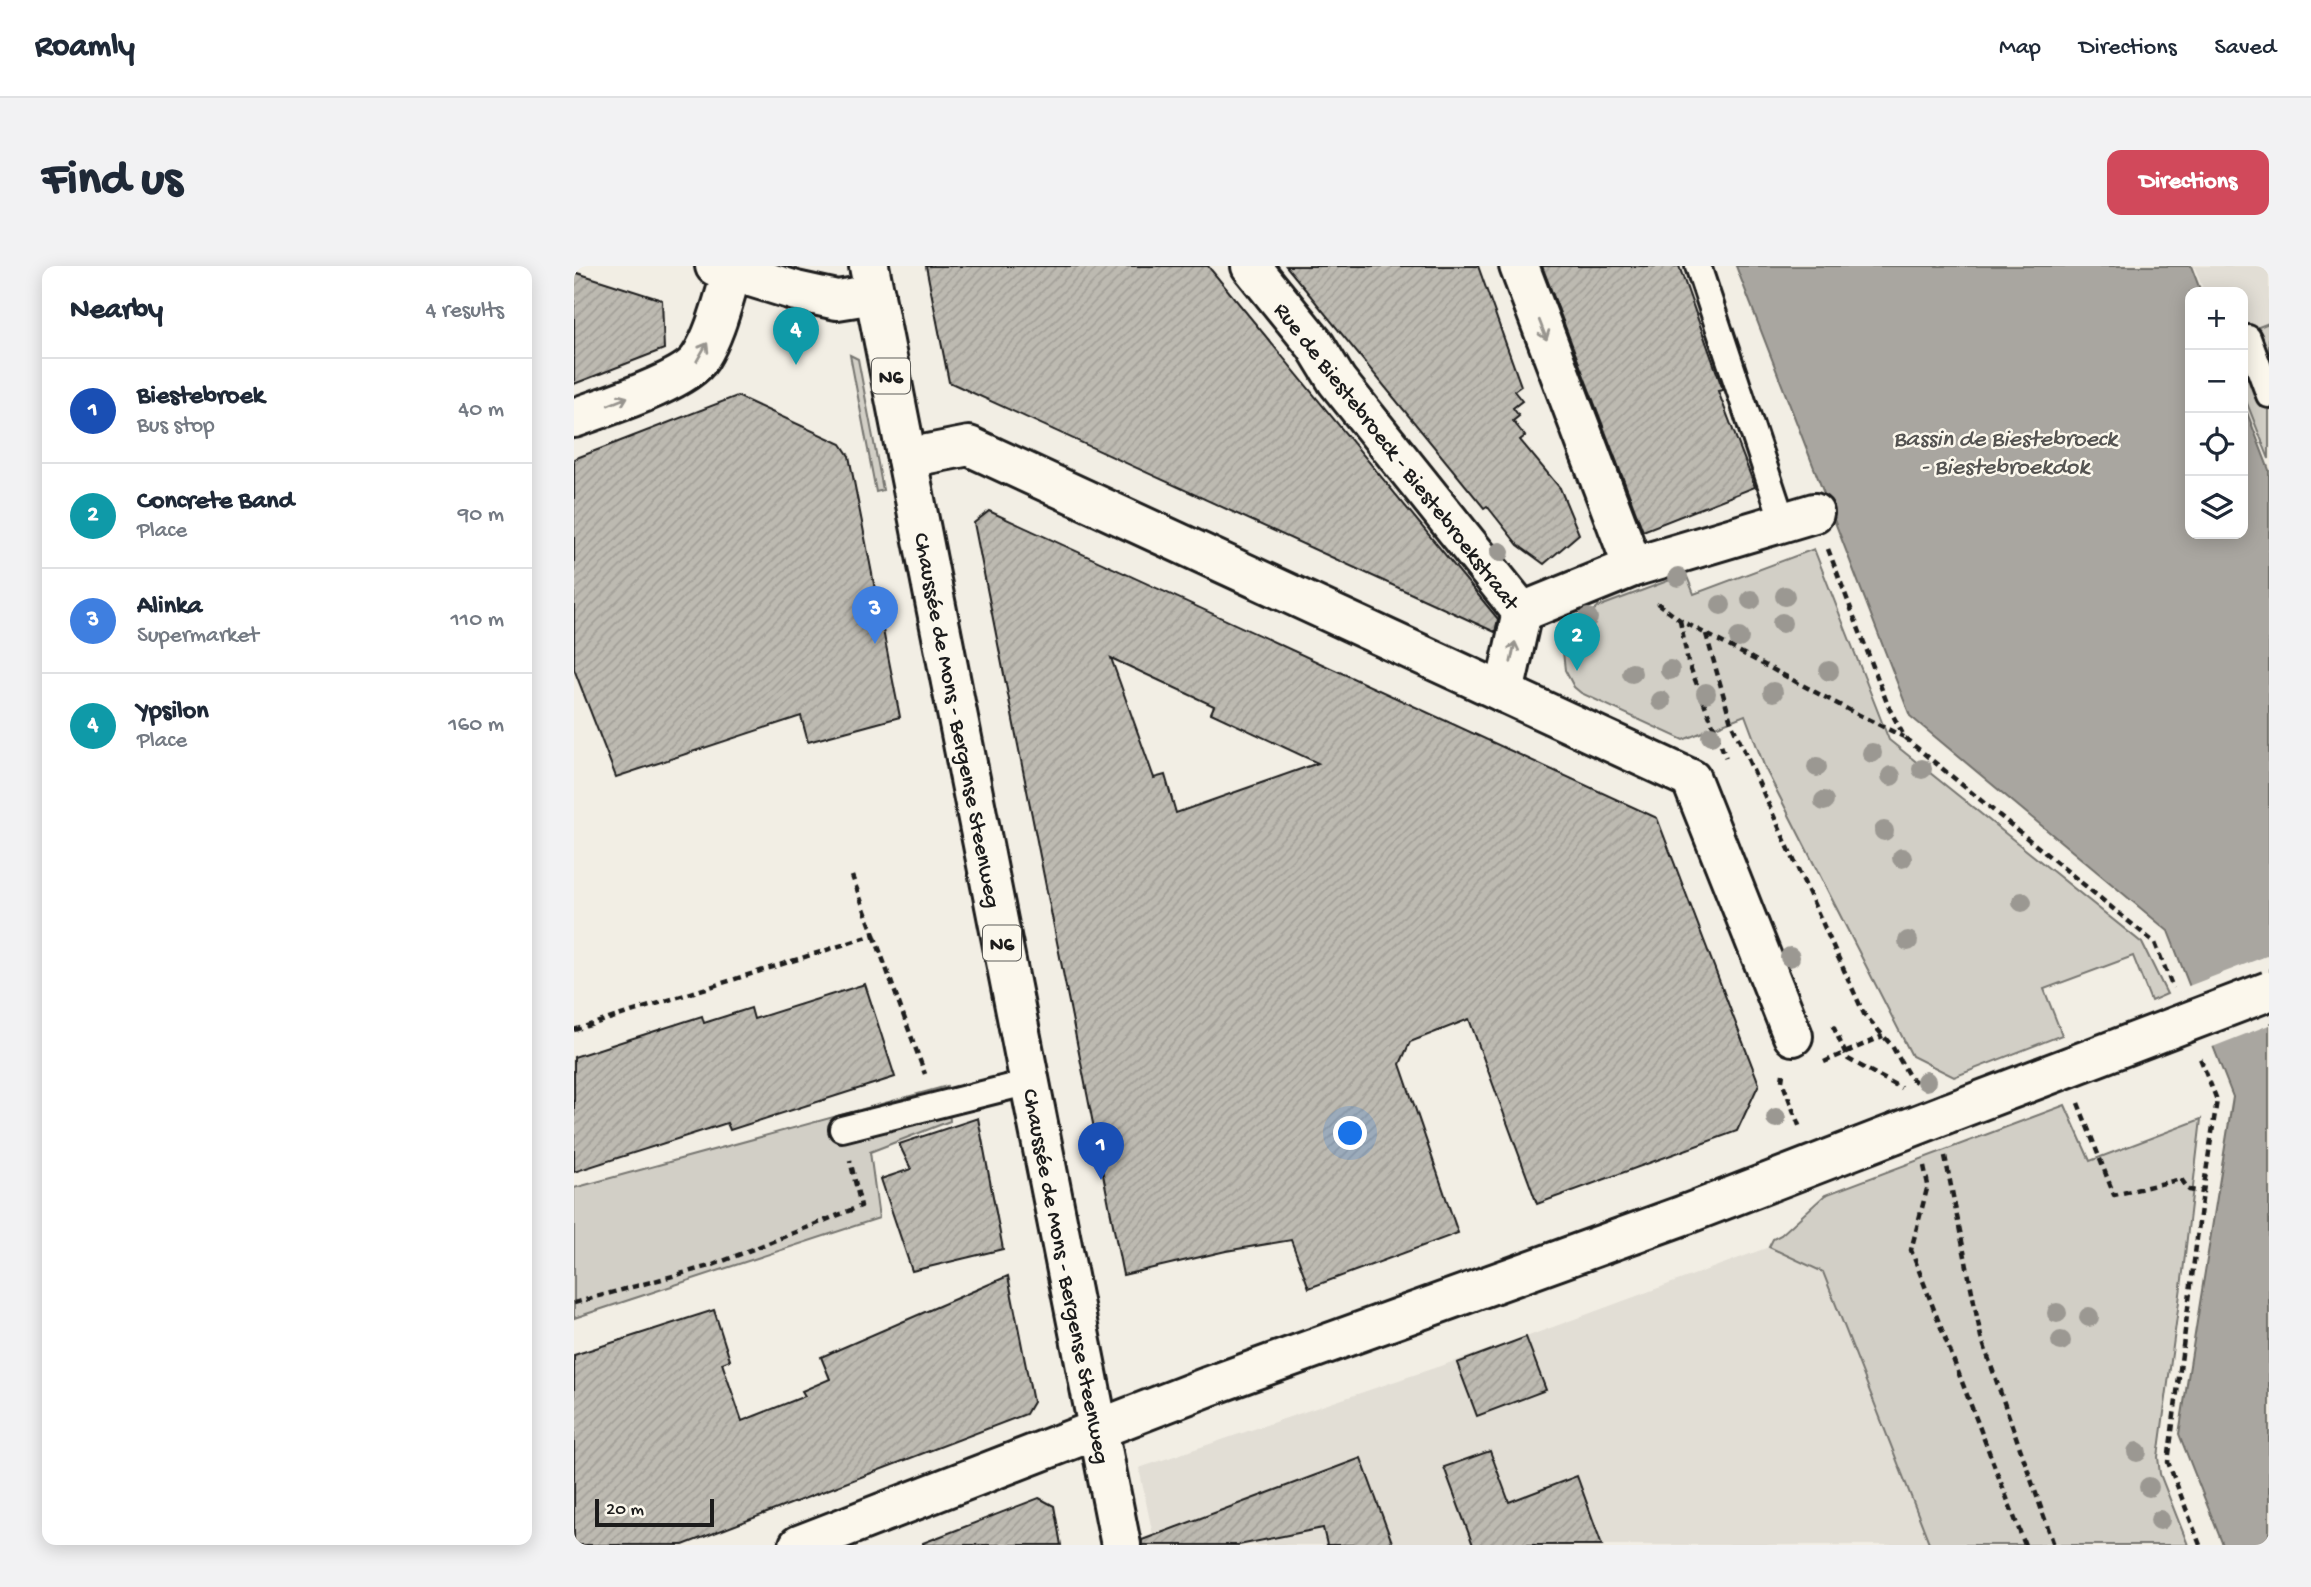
<!DOCTYPE html>
<meta charset="utf-8">
<style>
body{margin:0;font-family:"Gochi Hand",sans-serif;background:#f2f2f3;color:#1f2937}
.controls{position:absolute;right:21px;top:21px;display:grid;overflow:hidden;border-radius:14px;box-shadow:0 4px 18px #0003}
.controls button{width:63px;height:63px;display:grid;place-items:center;padding:0;border:0;border-bottom:2px solid #e0e1e3;background:#fff;color:#1f2937;font:35px sans-serif}
.scale{position:absolute;left:21px;bottom:18px;width:119px;box-sizing:border-box;padding-left:7px;border:4px solid #1c1c1c;border-top:0;font-size:19px;line-height:24px;white-space:nowrap;color:#1c1c1c;-webkit-text-stroke:5px #fbf7ec;paint-order:stroke}
.you{position:absolute;left:777px;top:868px;width:24px;height:24px;margin:-18px;border:5px solid #fff;border-radius:50%;background:#1a73e8;box-shadow:0 0 0 10px #1a73e833}
.badge{display:grid;place-items:center;width:46px;height:46px;border-radius:50%;background:#d1495b;color:#fff;font-size:23px;font-weight:700}
.pin{position:absolute;translate:-50% -58px;filter:drop-shadow(0 2px 4px #0008)}
.pin::after{content:'';position:absolute;top:37px;width:24px;height:21px;background:inherit;clip-path:polygon(0 0,100% 0,50% 100%)}
.list{margin:0;padding:0;list-style:none}
h2{display:flex;justify-content:space-between;align-items:center;height:91px;margin:0;padding:0 28px;font-size:30px}
h2 small{font-size:23px;font-weight:400;color:#747a83}
.list li{display:grid;grid-template-columns:46px 1fr auto;gap:21px;align-items:center;box-sizing:border-box;height:105px;padding:0 28px;border-top:2px solid #e0e1e3}
.list b{display:block;font-size:26px;white-space:nowrap}
.list p{margin:0;font-size:23px;white-space:nowrap;color:#747a83}
.list em{font-size:23px;font-style:normal;color:#747a83}
.icon{flex:none;width:38px;height:38px;fill:none;stroke:currentColor;stroke-width:2;stroke-linecap:round;stroke-linejoin:round}
.map{position:relative;flex:none;width:1695px;height:1279px;overflow:hidden;border-radius:14px}
header{display:flex;align-items:center;gap:42px;box-sizing:border-box;height:98px;padding:0 35px;background:#fff;border-bottom:2px solid #e0e1e3}
header strong{font-size:33px}
nav{display:flex;gap:38px;margin-inline-start:auto;font-size:24px}
.intro{display:flex;align-items:center;justify-content:space-between;box-sizing:border-box;height:168px;padding:0 42px}
h1{margin:0;font-size:49px}
.button{padding:18px 32px;border-radius:14px;background:#d1495b;color:#fff;font-size:24px;font-weight:700}
main{display:flex;gap:42px;padding:0 42px}
aside{flex:1;background:#fff;border-radius:14px;box-shadow:0 4px 18px #0003}
.map>svg:first-child{display:block}
.built{fill:#e2ded5}
.green{fill:#d2cfc6;stroke:#777671;stroke-width:2}
.water{fill:#a9a6a0;stroke:#716f6b;stroke-width:2}
.pier{fill:#f2eee4}
.building{fill:url(#building-hatch);stroke:#1c1c1c;stroke-width:2;fill-rule:evenodd}
.lines{fill:none;stroke-linecap:round;stroke-linejoin:round}
.lane-casing{stroke:#1c1c1c;stroke-width:30}
.street-casing{stroke:#1c1c1c;stroke-width:44}
.secondary-casing{stroke:#1c1c1c;stroke-width:44}
.primary-casing{stroke:#1c1c1c;stroke-width:44}
.path{stroke:#1c1c1c;stroke-width:4.5;stroke-dasharray:7 5;stroke-linecap:butt}
.lane{stroke:#fbf7ec;stroke-width:24}
.street{stroke:#fbf7ec;stroke-width:38}
.secondary{stroke:#fbf7ec;stroke-width:38}
.primary{stroke:#fbf7ec;stroke-width:38}
.street-bridge-casing{stroke:#1c1c1c;stroke-width:44;stroke-linecap:butt}
.street-bridge{stroke:#fbf7ec;stroke-width:38}
.tree{fill:#9b9892}
.oneway{stroke:#97948e}
.labels{text-anchor:middle;stroke-width:5;stroke-linejoin:round;paint-order:stroke}
.shield{fill:#fbf7ec;stroke:#5f5e5a;stroke-width:2}
.shield-label{font-size:21px;font-weight:bold;fill:#1c1c1c}
.street-label{font-size:23px;fill:#1c1c1c;stroke:#fbf7ec}
.water-label{font-size:24px;font-style:italic;fill:#545351;stroke:#fbf7ec}
</style>
<header>
<strong>Roamly</strong>
<nav><a>Map</a><a>Directions</a><a>Saved</a></nav>
</header>
<div class="intro"><h1>Find us</h1><a class="button">Directions</a></div>
<main>
<aside>
<h2>Nearby<small>4 results</small></h2>
<ul class="list">
<li><span class="badge" style="background:#1a4fb4">1</span><div><b>Biestebroek</b><p>Bus stop</p></div><em>40 m</em></li>
<li><span class="badge" style="background:#0f9aa8">2</span><div><b>Concrete Band</b><p>Place</p></div><em>90 m</em></li>
<li><span class="badge" style="background:#3f7fe0">3</span><div><b>Alinka</b><p>Supermarket</p></div><em>110 m</em></li>
<li><span class="badge" style="background:#0f9aa8">4</span><div><b>Ypsilon</b><p>Place</p></div><em>160 m</em></li>
</ul>
</aside>
<div class="map">
<svg width="1695" height="1279" viewBox="0 0 1695 1279">
<defs>
<pattern id="building-hatch" width="6" height="6" patternUnits="userSpaceOnUse" patternTransform="scale(1.75)"><rect width="6" height="6" fill="#bdbab1"/><path d="M-1 1l2-2M0 6l6-6M5 7l2-2" fill="none" stroke="#a29f98"/></pattern>
</defs>
<rect width="100%" height="100%" fill="#f2eee4"/>
<filter id="ink" filterUnits="userSpaceOnUse"><feTurbulence type="fractalNoise" baseFrequency=".0143" numOctaves="2"/><feDisplacementMap in="SourceGraphic" scale="14" xChannelSelector="R" yChannelSelector="G"/><feConvolveMatrix kernelMatrix="1 2 1 2 8 2 1 2 1" color-interpolation-filters="sRGB"/></filter>
<g filter="url(#ink)">
<g class="built">
<path d="M1620 0H1695V57L1669 67V26H1630Z"/>
<path d="M1195 981 1249 1006 1356 1279H581L565 1202 952 1071Z"/>
</g>
<g class="green">
<path d="M1695 57V193L1669 127V67Z"/>
<path d="M276 89 284 93 309 224 302 226Z"/>
<path d="M1240 283 1315 474 1568 677 1593 728 1577 735 1559 690 1470 723 1488 769 1380 811 1338 790 1191 502 1171 449 1109 474 1007 427 1000 421 991 404 989 386 991 376 1001 359 1024 341 1112 308 1120 328Z"/>
<path d="M373 820 376 855 296 886 305 952 0 1052V922Z"/>
<path d="M1491 839 1516 895 1627 853 1609 1006 1584 1191 1586 1208 1614 1279H1356L1249 1006 1195 981 1199 973 1207 969 1251 929Z"/>
</g>
<path class="water" d="M1162 0H1617L1627 26H1616V268H1669V136L1695 204V1279H1649L1605 1168 1659 831 1594 665 1336 450Z"/>
<path class="pier" d="M1695 689V759L1636 782 1612 721Z"/>
<g class="building">
<path d="M352 0H634L924 353 921 366 375 116Z"/>
<path d="M712 0H904L947 120 940 125 948 135 939 142 945 150 939 155 951 170 946 174 986 222 1005 268 970 298 944 279 913 240 910 242Z"/>
<path d="M968 0H1105L1149 124 1144 125 1181 221 1069 265Z"/>
<path d="M0 6 88 34 90 83 0 118Z"/>
<path d="M163 130 267 178 275 190 326 451 234 476 227 450 42 511 0 403V193Z"/>
<path d="M415 245 1083 552 1185 818 1163 865 963 938 895 753 836 776 826 798 884 967 735 1022 717 974 652 985 549 1009 400 257ZM537 392 640 440 637 447 744 497 602 547 591 509 580 512Z"/>
<path d="M291 718 321 811 156 864 153 857 0 906V791L128 750 130 757 177 742 180 753Z"/>
<path d="M404 852 429 983 338 1005 307 913 337 903 325 878Z"/>
<path d="M434 1010 459 1136 452 1148 109 1279H0V1089L140 1044 156 1094 148 1097 168 1155 231 1130 228 1125 256 1113 247 1091Z"/>
<path d="M952 1071 972 1124 903 1150 883 1097Z"/>
<path d="M916 1185 935 1236 1003 1210 1028 1279H899L870 1201Z"/>
<path d="M787 1192 819 1279H753L749 1262 665 1279H568V1274Z"/>
<path d="M465 1232 480 1240 487 1279H349V1277Z"/>
</g>
<g class="lines">
<defs>
<g id="lane">
<path d="M1124 0 1209 256"/>
<path d="M1674 72 1695 129"/>
<path d="M268 863 456 816"/>
</g>
<g id="street">
<path d="M677 0 741 79 763 115 948 346"/>
<path d="M945 0 1059 301"/>
<path d="M0 152C29 141 111 116 126 92 142 67 149 34 158 6"/>
<path d="M333 192 395 180 1117 513 1219 770"/>
<path d="M948 346 1059 301 1240 247"/>
<path d="M930 427 948 346"/>
<path d="M225 1279 633 1121 1110 949 1374 847"/>
</g>
<path id="secondary" d="M141 0 222 25 263 34 301 28"/>
<path id="primary" d="M295 0 547 1279"/>
</defs>
<use href="#lane" class="lane-casing"/>
<use href="#street" class="street-casing"/>
<use href="#secondary" class="secondary-casing"/>
<use href="#primary" class="primary-casing"/>
<g class="path">
<path d="M1254 283 1315 442 1331 472 1581 677 1599 722"/>
<path d="M1083 337 1106 354 1275 444 1330 471"/>
<path d="M1106 354 1114 396 1152 492"/>
<path d="M1132 368 1157 456 1290 748 1318 780 1335 810 1342 816"/>
<path d="M300 669 351 808"/>
<path d="M1259 760 1274 793 1327 822"/>
<path d="M0 764 300 669 278 610"/>
<path d="M1250 796 1309 770"/>
<path d="M1209 808 1208 815 1226 862"/>
<path d="M1504 837 1540 929 1607 913 1615 924 1629 926"/>
<path d="M1371 890 1407 1071 1480 1279"/>
<path d="M1350 900 1354 919 1337 984 1451 1279"/>
<path d="M0 1037 139 999 287 940 276 894"/>
<path d="M1626 1279 1594 1196 1629 926 1643 834 1626 792"/>
</g>
<use href="#lane" class="lane"/>
<use href="#street" class="street"/>
<use href="#secondary" class="secondary"/>
<use href="#primary" class="primary"/>
<defs>
<path id="street-bridge" d="M1374 847 1695 725"/>
</defs>
<use href="#street-bridge" class="street-bridge-casing"/>
<use href="#street-bridge" class="street-bridge"/>
</g>
<g class="tree">
<circle cx="926" cy="286" r="10"/>
<circle cx="1104" cy="311" r="10"/>
<circle cx="1211" cy="330" r="10"/>
<circle cx="1177" cy="334" r="10"/>
<circle cx="1147" cy="339" r="10"/>
<circle cx="1014" cy="352" r="10"/>
<circle cx="1208" cy="357" r="10"/>
<circle cx="1165" cy="372" r="10"/>
<circle cx="1096" cy="404" r="10"/>
<circle cx="1255" cy="405" r="10"/>
<circle cx="1058" cy="407" r="10"/>
<circle cx="1199" cy="426" r="10"/>
<circle cx="1132" cy="427" r="10"/>
<circle cx="1087" cy="435" r="10"/>
<circle cx="1137" cy="470" r="10"/>
<circle cx="1298" cy="487" r="10"/>
<circle cx="1243" cy="501" r="10"/>
<circle cx="1348" cy="503" r="10"/>
<circle cx="1317" cy="510" r="10"/>
<circle cx="1250" cy="535" r="10"/>
<circle cx="1310" cy="565" r="10"/>
<circle cx="1328" cy="592" r="10"/>
<circle cx="1448" cy="636" r="10"/>
<circle cx="1334" cy="675" r="10"/>
<circle cx="1216" cy="691" r="10"/>
<circle cx="1352" cy="815" r="10"/>
<circle cx="1202" cy="852" r="10"/>
<circle cx="1483" cy="1047" r="10"/>
<circle cx="1515" cy="1051" r="10"/>
<circle cx="1487" cy="1075" r="10"/>
<circle cx="1563" cy="1186" r="10"/>
<circle cx="1575" cy="1221" r="10"/>
<circle cx="1586" cy="1254" r="10"/>
</g>
<defs><path id="oneway-shaft" d="M-6 0H5M1.5-3L5.5 0L1.5 3" fill="none" stroke-width="1.6" stroke-linecap="round" stroke-linejoin="round" transform="scale(1.75)"/></defs>
<g class="oneway">
<use href="#oneway-shaft" transform="translate(969 64) rotate(69)"/>
<use href="#oneway-shaft" transform="translate(128 86) rotate(-60)"/>
<use href="#oneway-shaft" transform="translate(44 135) rotate(-22)"/>
<use href="#oneway-shaft" transform="translate(939 386) rotate(-78)"/>
</g>
</g>
<g class="labels">
<g class="shield">
<rect x="298" y="92.5" width="38" height="35" rx="5"/>
<rect x="409" y="659.5" width="38" height="35" rx="5"/>
</g>
<g class="shield-label">
<text x="317" y="117">N6</text>
<text x="428" y="684">N6</text>
</g>
<g class="street-label">
<text transform="translate(824 189) rotate(52)" y="8">Rue de Biestebroeck - Biestebroekstraat</text>
<text transform="translate(385 454) rotate(79)" y="8">Chaussée de Mons - Bergense Steenweg</text>
<text transform="translate(494 1010) rotate(79)" y="8">Chaussée de Mons - Bergense Steenweg</text>
</g>
<g class="water-label">
<text x="1431" y="179">Bassin de Biestebroeck<tspan x="1431" dy="28">- Biestebroekdok</tspan></text>
</g>
</g>
</svg>
<div class="controls">
<button>+</button>
<button>−</button>
<button><svg class="icon" aria-label="locate" viewBox="0 0 24 24"><circle cx="12" cy="12" r="6"/><path d="M12 2v4M12 18v4M2 12h4M18 12h4"/></svg></button>
<button><svg class="icon" aria-label="layers" viewBox="0 0 24 24"><path d="M12 4l9 5-9 5-9-5zM3 14l9 5 9-5"/></svg></button>
</div>
<div class="scale">20 m</div>
<div class="you"></div>
<div class="pin badge" style="left:527px;top:914px;background:#1a4fb4">1</div>
<div class="pin badge" style="left:1003px;top:405px;background:#0f9aa8">2</div>
<div class="pin badge" style="left:301px;top:378px;background:#3f7fe0">3</div>
<div class="pin badge" style="left:222px;top:99px;background:#0f9aa8">4</div>
</div>
</main>
